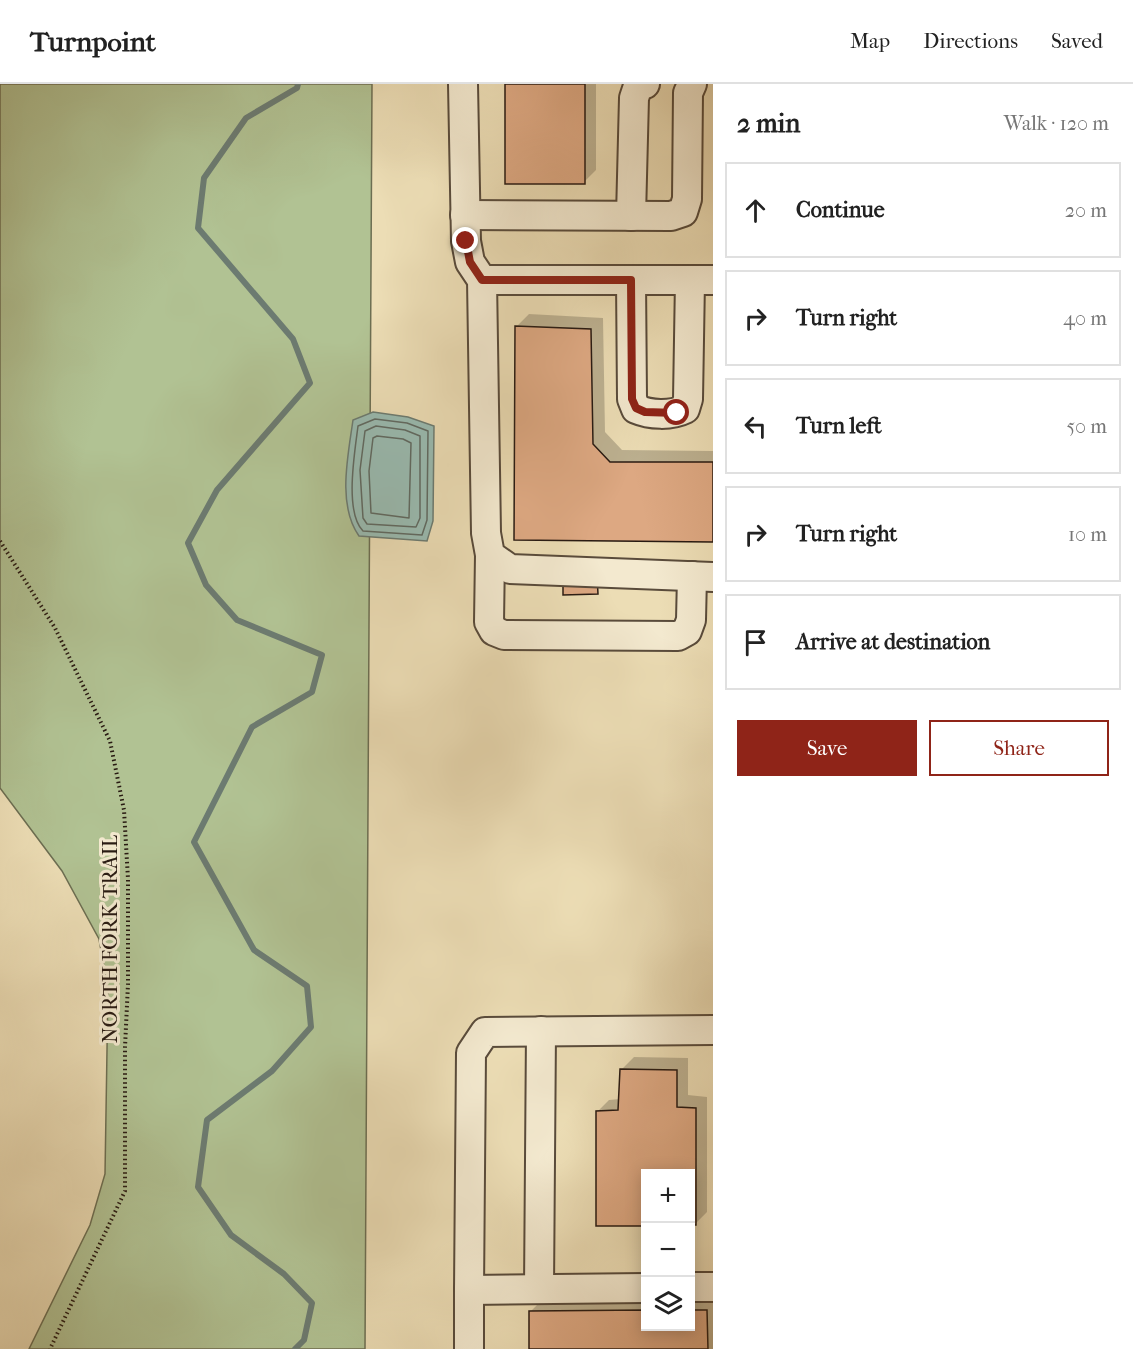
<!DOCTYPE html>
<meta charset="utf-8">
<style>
body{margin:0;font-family:"IM FELL French Canon",serif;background:#f6f6f6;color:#222}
.controls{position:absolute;right:18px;bottom:18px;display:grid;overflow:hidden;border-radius:0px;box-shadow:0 3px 15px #0003}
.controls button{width:54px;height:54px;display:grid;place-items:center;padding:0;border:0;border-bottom:2px solid #e0e0e0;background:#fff;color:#222;font:30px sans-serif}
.stop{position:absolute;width:18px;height:18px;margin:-14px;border:4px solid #8f2418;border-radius:50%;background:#fff}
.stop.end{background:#8f2418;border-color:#fff;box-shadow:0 2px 6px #0008}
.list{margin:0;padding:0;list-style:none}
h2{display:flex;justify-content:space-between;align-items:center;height:78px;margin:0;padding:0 24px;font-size:26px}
h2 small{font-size:20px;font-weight:400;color:#767676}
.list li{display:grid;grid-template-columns:39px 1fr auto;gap:18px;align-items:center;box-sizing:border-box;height:96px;margin:0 12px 12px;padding:0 12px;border:2px solid #e0e0e0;border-radius:0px}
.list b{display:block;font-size:22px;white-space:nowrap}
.list em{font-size:20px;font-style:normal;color:#767676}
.actions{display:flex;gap:12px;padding:18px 24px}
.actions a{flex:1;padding:14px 0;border:2px solid #8f2418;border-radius:0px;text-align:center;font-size:21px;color:#8f2418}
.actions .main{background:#8f2418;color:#fff}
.icon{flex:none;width:33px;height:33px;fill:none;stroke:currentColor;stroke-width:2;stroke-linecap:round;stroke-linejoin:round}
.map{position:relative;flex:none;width:713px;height:1265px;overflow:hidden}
header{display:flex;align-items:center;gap:36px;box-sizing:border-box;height:84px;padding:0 30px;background:#fff;border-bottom:2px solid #e0e0e0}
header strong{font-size:28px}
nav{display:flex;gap:33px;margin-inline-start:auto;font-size:21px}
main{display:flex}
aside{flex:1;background:#fff}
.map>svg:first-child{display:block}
.green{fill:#b1c293;stroke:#6c6e52;stroke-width:1.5}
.water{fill:#99bbb1;stroke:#6c7b71;stroke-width:1.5}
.shadow{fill:#0003}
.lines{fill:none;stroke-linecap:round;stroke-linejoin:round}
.shore{stroke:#606a62;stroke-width:1.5}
.stream{stroke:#6c7b71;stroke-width:6}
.building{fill:#dda882;stroke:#281a12;stroke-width:1.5}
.minor-casing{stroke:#594b3b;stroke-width:32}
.path{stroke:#281a12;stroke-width:4;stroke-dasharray:1.5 3;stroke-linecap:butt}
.minor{stroke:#f3e9cf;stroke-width:28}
.route{stroke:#8f2418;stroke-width:8}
.labels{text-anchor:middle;stroke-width:6;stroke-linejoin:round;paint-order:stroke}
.street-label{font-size:21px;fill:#281a12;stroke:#f3e9cf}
</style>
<header>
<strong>Turnpoint</strong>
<nav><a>Map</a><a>Directions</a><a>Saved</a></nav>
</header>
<main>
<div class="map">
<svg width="713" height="1265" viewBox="0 0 713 1265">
<rect width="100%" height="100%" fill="#ecddb5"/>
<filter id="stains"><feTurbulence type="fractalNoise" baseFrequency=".00333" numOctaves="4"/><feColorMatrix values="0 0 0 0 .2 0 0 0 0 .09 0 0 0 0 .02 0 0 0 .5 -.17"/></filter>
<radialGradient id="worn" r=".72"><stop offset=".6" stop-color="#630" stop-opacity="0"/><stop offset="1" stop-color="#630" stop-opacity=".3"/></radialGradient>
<path class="green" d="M0 0H372L365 1265H29L90 1141 105 1090 108 905 99 855 62 787 0 704Z"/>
<path class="water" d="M373 328 408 333 434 342 433 437 427 457 359 452C337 421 348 372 353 336Z"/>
<g class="shadow">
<path d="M507 0H596V86L584 98Z"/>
<path d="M529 230 603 234 605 348 622 366 713 367V456L516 454 517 242Z"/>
<path d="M634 973 688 974V1011L707 1013V1128L695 1140 690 1090 597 1028 609 1016 620 1015 622 985Z"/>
<path d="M690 1214H713V1265H530V1228L542 1216 646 1215V1242H690Z"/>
</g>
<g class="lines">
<g class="shore">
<path d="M375 335 407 339 428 347 427 436 422 451 363 447C344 428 355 367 358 342Z"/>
<path d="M376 342 405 346 420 352V434L416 443 367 440 363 434 360 386 365 347Z"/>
<path d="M377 352 403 355 411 359 409 434 371 429 369 387 373 354Z"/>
</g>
<path class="stream" d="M295 1265 304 1256 312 1219 284 1190 231 1151 198 1103 207 1036 272 987 311 943 307 902 254 866 194 758 252 643 312 608 322 571 237 536 206 501 188 459 217 406 310 299 293 255 198 144 204 94 246 34 297 4 298 0"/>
</g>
<g class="building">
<rect x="505" y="0" width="80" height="100"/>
<path d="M515 242 591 245 593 360 610 378H713V458L514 456Z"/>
<path d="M597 491 598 510 563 511V492Z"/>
<path d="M620 985 677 986V1023L696 1024V1141H690V1090H646V1142H596V1027L618 1026Z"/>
<path d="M646 1226V1242H690V1226H707L708 1265H529V1227Z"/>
</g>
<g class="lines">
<defs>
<g id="minor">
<path d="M463 0 466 157 470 178 482 196 486 449 490 471 510 485 713 493"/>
<path d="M465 131 671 132 683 128 687 115 688 9 692 0"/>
<path d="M631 132 634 14 638 2 645 0"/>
<path d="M482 196H713"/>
<path d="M631 196 632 315 636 325C650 331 671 332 685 325L688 315 690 196"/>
<path d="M490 471 489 538 494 547 504 551 678 552 687 547 691 536 692 492"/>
<path d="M690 1203H713"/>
<path d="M646 1204 469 1206 471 969 485 948 713 946"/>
<path d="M539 1205 541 947"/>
<path d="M469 1206V1265"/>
</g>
</defs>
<use href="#minor" class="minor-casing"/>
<path class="path" d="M0 457 55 544 110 657 124 726 128 795V900L125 963V1107L50 1265"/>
<use href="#minor" class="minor"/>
</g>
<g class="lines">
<path class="route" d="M466 157 470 178 482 196H631L632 315 636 324 645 328 677 329"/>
</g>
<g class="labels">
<g class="street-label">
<text transform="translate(110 855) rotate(-90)" y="7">NORTH FORK TRAIL</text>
</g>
</g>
<rect width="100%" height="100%" filter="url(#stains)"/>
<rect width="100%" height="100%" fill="url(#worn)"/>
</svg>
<div class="controls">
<button>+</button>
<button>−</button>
<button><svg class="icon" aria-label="layers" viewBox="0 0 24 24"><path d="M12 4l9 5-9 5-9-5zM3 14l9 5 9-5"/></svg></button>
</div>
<div class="stop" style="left:677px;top:329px"></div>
<div class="stop end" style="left:466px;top:157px"></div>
</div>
<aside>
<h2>2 min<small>Walk · 120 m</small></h2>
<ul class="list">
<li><svg class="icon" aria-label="ahead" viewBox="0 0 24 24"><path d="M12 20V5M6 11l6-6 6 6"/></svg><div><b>Continue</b></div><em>20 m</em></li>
<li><svg class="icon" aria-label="right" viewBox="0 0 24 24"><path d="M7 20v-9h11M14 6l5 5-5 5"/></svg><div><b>Turn right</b></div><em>40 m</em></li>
<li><svg class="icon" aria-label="left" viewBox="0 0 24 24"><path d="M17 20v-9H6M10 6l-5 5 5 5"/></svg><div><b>Turn left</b></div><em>50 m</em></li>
<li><svg class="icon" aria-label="right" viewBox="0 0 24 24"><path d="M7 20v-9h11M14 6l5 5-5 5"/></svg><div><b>Turn right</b></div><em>10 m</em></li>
<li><svg class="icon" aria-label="arrive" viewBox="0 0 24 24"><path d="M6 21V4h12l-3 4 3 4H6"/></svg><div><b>Arrive at destination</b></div></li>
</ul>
<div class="actions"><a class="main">Save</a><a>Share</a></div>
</aside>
</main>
